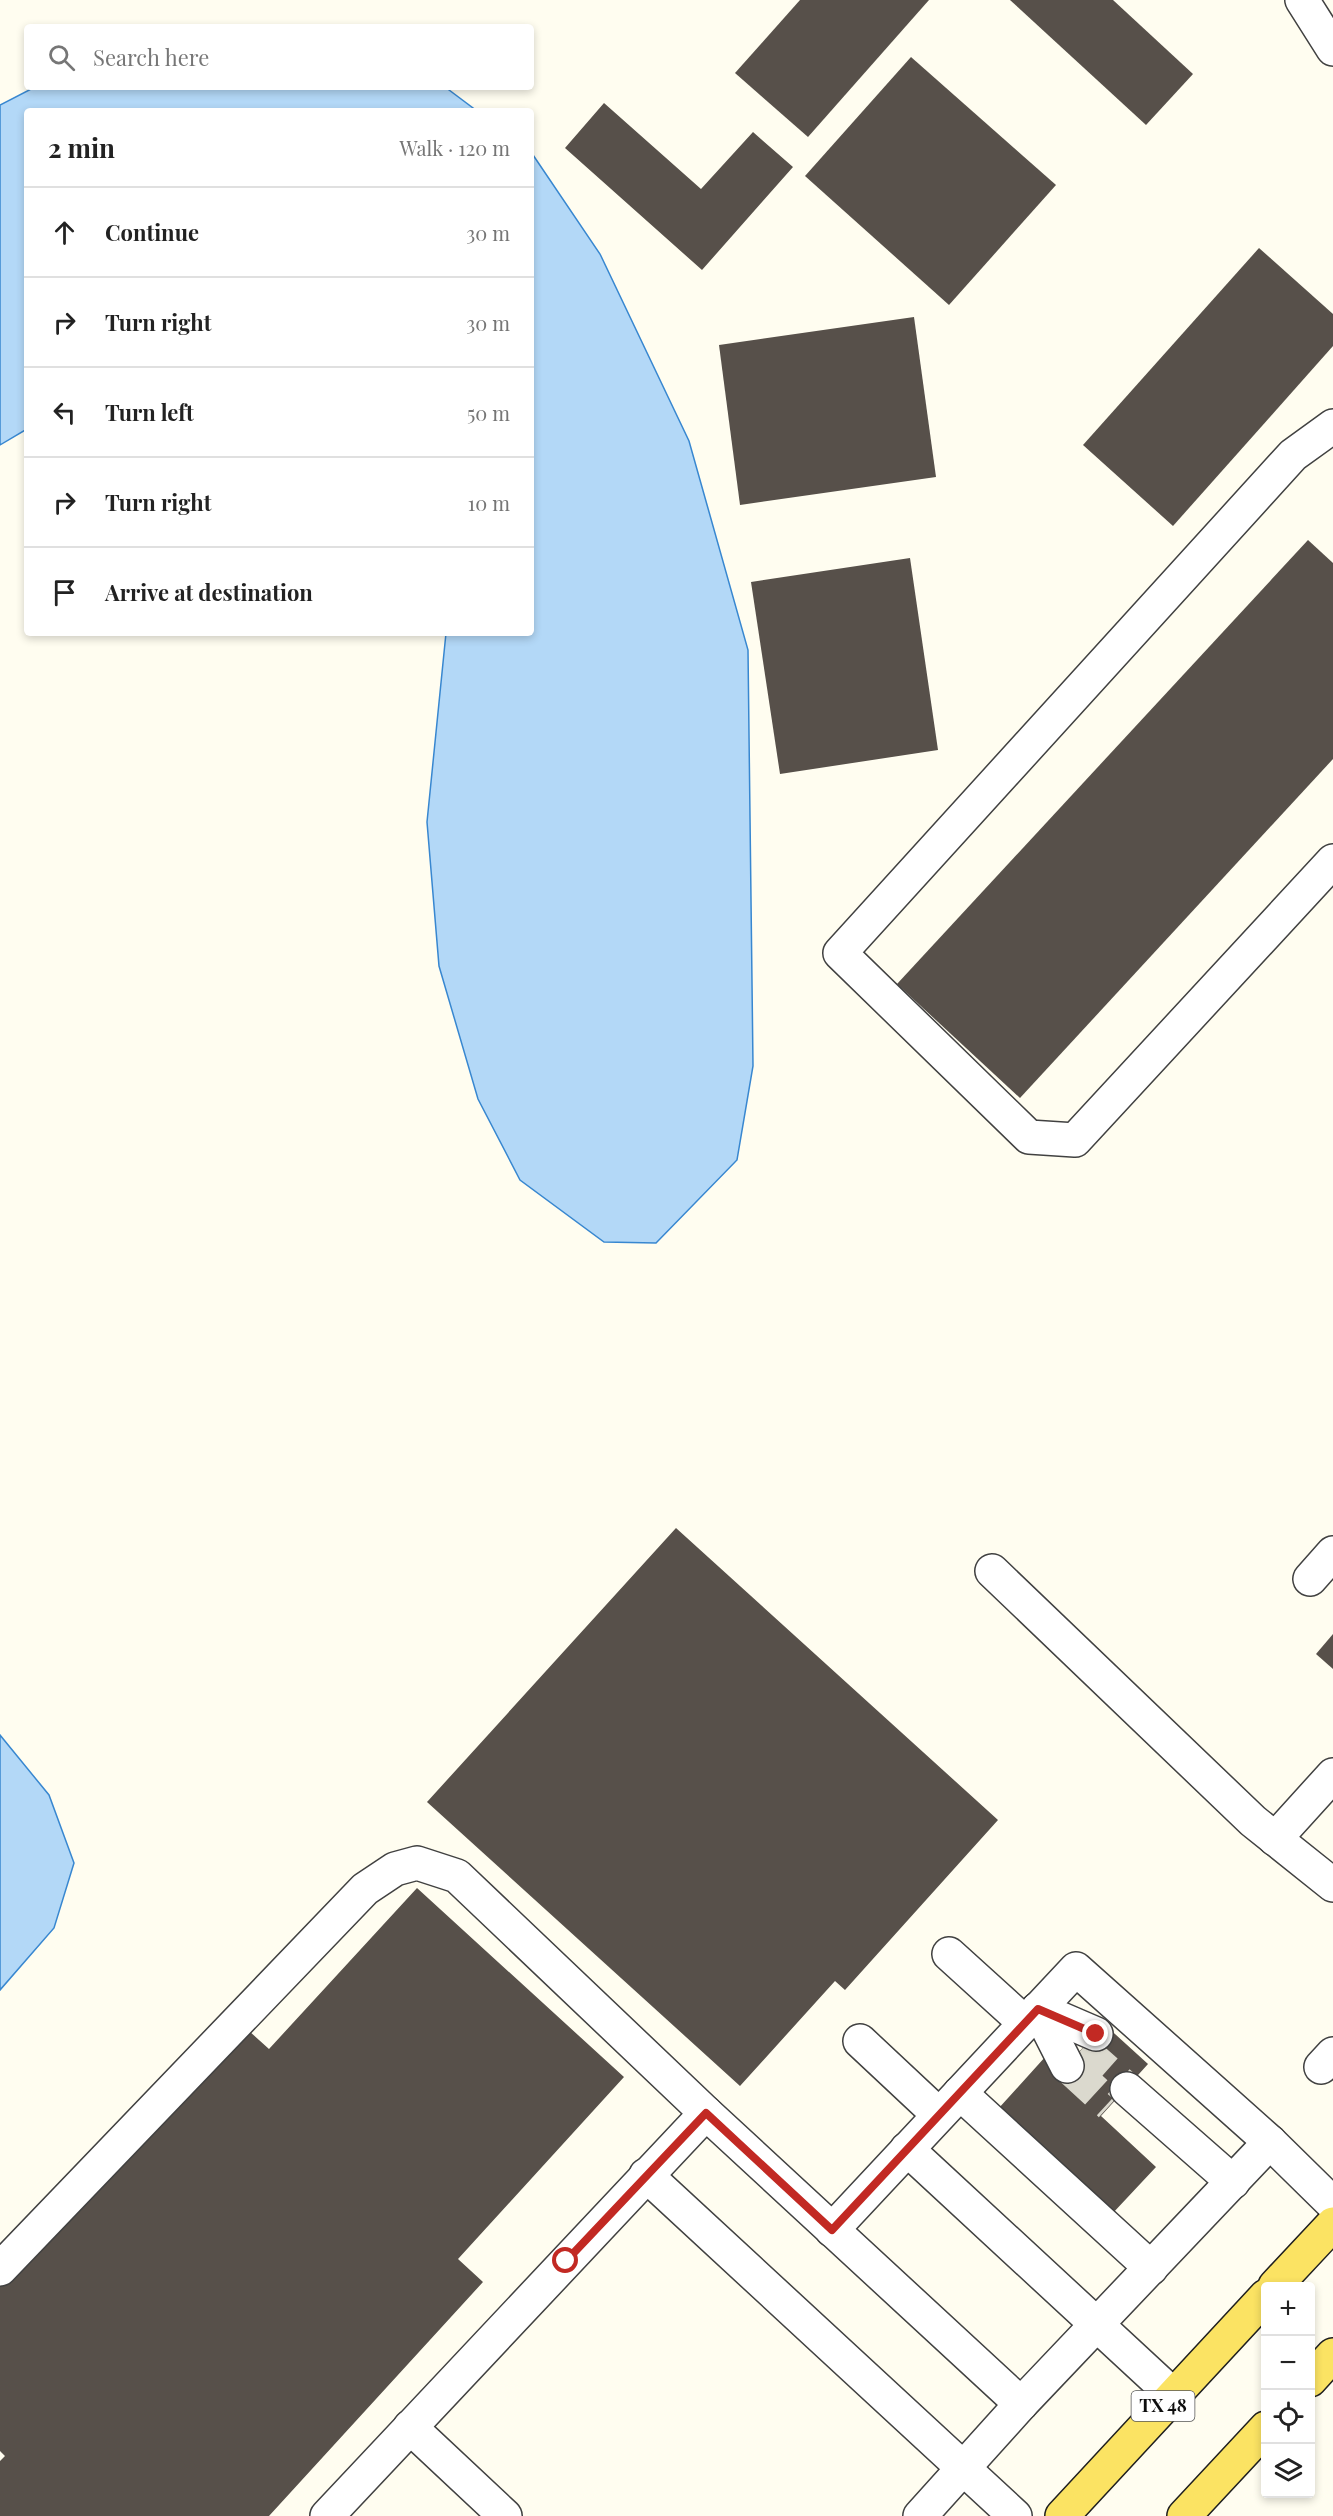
<!DOCTYPE html>
<meta charset="utf-8">
<style>
body{margin:0;font-family:"Playfair Display",serif;background:#f6f6f6;color:#222}
.controls{position:absolute;right:18px;bottom:18px;display:grid;overflow:hidden;border-radius:6px;box-shadow:0 3px 9px #0003}
.controls button{width:54px;height:54px;display:grid;place-items:center;padding:0;border:0;border-bottom:2px solid #e0e0e0;background:#fff;color:#222;font:30px sans-serif}
.stop{position:absolute;width:18px;height:18px;margin:-14px;border:4px solid #c22923;border-radius:50%;background:#fff}
.stop.end{background:#c22923;border-color:#fff;box-shadow:0 2px 6px #0008}
.list{margin:0;padding:0;list-style:none}
h2{display:flex;justify-content:space-between;align-items:center;height:78px;margin:0;padding:0 24px;font-size:26px}
h2 small{font-size:20px;font-weight:400;color:#767676}
.list li{display:grid;grid-template-columns:39px 1fr auto;gap:18px;align-items:center;box-sizing:border-box;height:90px;padding:0 24px;border-top:2px solid #e0e0e0}
.list b{display:block;font-size:22px;white-space:nowrap}
.list em{font-size:20px;font-style:normal;color:#767676}
.icon{flex:none;width:33px;height:33px;fill:none;stroke:currentColor;stroke-width:2;stroke-linecap:round;stroke-linejoin:round}
.map{position:relative;flex:none;width:1333px;height:2516px;overflow:hidden}
.search{position:absolute;background:#fff;box-shadow:0 3px 9px #0003;left:24px;top:24px;width:510px;height:66px;display:flex;align-items:center;gap:15px;box-sizing:border-box;padding:0 21px;border-radius:6px;color:#767676;font-size:22px}
.panel{position:absolute;background:#fff;box-shadow:0 3px 9px #0003;left:24px;top:108px;width:510px;height:528px;border-radius:6px}
.map>svg:first-child{display:block}
.water{fill:#b3d8f7;stroke:#3887d0;stroke-width:1.5}
.building{fill:#57504a}
.lines{fill:none;stroke-linecap:round;stroke-linejoin:round}
.minor-tunnel{stroke:#dbd9ce;stroke-width:33;stroke-dasharray:33 16;stroke-linecap:butt}
.minor-casing{stroke:#414141;stroke-width:36}
.major-casing{stroke:#1f1f1f;stroke-width:36}
.minor{stroke:#fff;stroke-width:33}
.major{stroke:#fbe363;stroke-width:33}
.route{stroke:#c22923;stroke-width:8}
.labels{text-anchor:middle;stroke-width:6;stroke-linejoin:round;paint-order:stroke}
.shield{fill:#fff;stroke:#565656;stroke-width:1.5}
.shield-label{font-size:18px;font-weight:bold;fill:#0e0e0e}
</style>
<div class="map">
<svg width="1333" height="2516" viewBox="0 0 1333 2516">
<rect width="100%" height="100%" fill="#fffdf0"/>
<g class="water">
<path d="M35 87H445L477 111H27V429L0 445V105Z"/>
<path d="M531 152 600 254 689 441 748 650 753 1066 737 1160 656 1243 604 1242 520 1180 478 1099 439 966 427 822 446 633H531Z"/>
<path d="M0 1735 49 1795 74 1863 54 1928 0 1990Z"/>
</g>
<g class="building">
<path d="M800 0H929L808 137 735 73Z"/>
<path d="M1010 0H1113L1193 74 1146 125Z"/>
<path d="M911 57 1056 185 949 305 805 176Z"/>
<path d="M604 103 701 189 753 132 793 167 702 270 565 148Z"/>
<path d="M1259 248 1333 314V346L1173 526 1083 445Z"/>
<path d="M914 317 936 477 740 505 719 345Z"/>
<path d="M1308 540 1333 563V759L1020 1098 897 984Z"/>
<path d="M910 558 938 750 780 774 751 582Z"/>
<path d="M676 1528 998 1820 845 1990 835 1981 740 2086 427 1802Z"/>
<path d="M1333 1634V1669L1316 1654Z"/>
<path d="M417 1888 624 2077 458 2259 483 2282 269 2516H0V2461L5 2456 0 2451V2284L239 2022 269 2049Z"/>
<path d="M1104 2024 1148 2064 1101 2116 1156 2167 1112 2214 998 2109 1046 2056 1062 2071Z"/>
</g>
<g class="lines">
<g class="minor-tunnel">
<path d="M1082 2049 1127 2089"/>
<path d="M1072 2070 1110 2105"/>
</g>
<defs>
<g id="minor">
<path d="M1302 0 1333 49"/>
<path d="M1333 426 1293 455 840 953 1029 1137 1075 1140 1333 861"/>
<path d="M992 1571 1253 1821 1333 1885"/>
<path d="M1310 1579 1333 1553"/>
<path d="M1275 1839 1333 1775"/>
<path d="M949 1954 1025 2023"/>
<path d="M1038 2009 1067 2066"/>
<path d="M1038 2009 1096 2034"/>
<path d="M860 2041 939 2115"/>
<path d="M1321 2067 1333 2054"/>
<path d="M1127 2089 1233 2182"/>
<path d="M960 2093 1151 2268"/>
<path d="M907 2149 1173 2395"/>
<path d="M646 2175 1015 2516"/>
<path d="M832 2230 1076 1969 1270 2142 1333 2204"/>
<path d="M0 2269 365 1889 395 1869 417 1863 457 1876 706 2113 1021 2404"/>
<path d="M410 2427 505 2516"/>
<path d="M327 2516 706 2113"/>
<path d="M920 2516 1021 2404 1270 2142"/>
</g>
<g id="major">
<path d="M1275 2286 1333 2224"/>
<path d="M1310 2380 1333 2355"/>
<path d="M1062 2516 1266 2296"/>
<path d="M1184 2516 1266 2428"/>
</g>
</defs>
<use href="#minor" class="minor-casing"/>
<use href="#major" class="major-casing"/>
<use href="#minor" class="minor"/>
<use href="#major" class="major"/>
</g>
<g class="lines">
<path class="route" d="M566 2261 706 2113 832 2230 1038 2009 1096 2034"/>
</g>
<g class="labels">
<rect class="shield" x="1131.5" y="2391" width="63" height="30" rx="4.5"/>
<g class="shield-label">
<text x="1163" y="2412">TX 48</text>
</g>
</g>
</svg>
<div class="controls">
<button>+</button>
<button>−</button>
<button><svg class="icon" aria-label="locate" viewBox="0 0 24 24"><circle cx="12" cy="12" r="6"/><path d="M12 2v4M12 18v4M2 12h4M18 12h4"/></svg></button>
<button><svg class="icon" aria-label="layers" viewBox="0 0 24 24"><path d="M12 4l9 5-9 5-9-5zM3 14l9 5 9-5"/></svg></button>
</div>
<div class="stop" style="left:566px;top:2261px"></div>
<div class="stop end" style="left:1096px;top:2034px"></div>
<div class="search"><svg class="icon" aria-label="search" viewBox="0 0 24 24"><circle cx="10" cy="10" r="6"/><path d="M15 15l6 6"/></svg>Search here</div>
<section class="panel">
<h2>2 min<small>Walk · 120 m</small></h2>
<ul class="list">
<li><svg class="icon" aria-label="ahead" viewBox="0 0 24 24"><path d="M12 20V5M6 11l6-6 6 6"/></svg><div><b>Continue</b></div><em>30 m</em></li>
<li><svg class="icon" aria-label="right" viewBox="0 0 24 24"><path d="M7 20v-9h11M14 6l5 5-5 5"/></svg><div><b>Turn right</b></div><em>30 m</em></li>
<li><svg class="icon" aria-label="left" viewBox="0 0 24 24"><path d="M17 20v-9H6M10 6l-5 5 5 5"/></svg><div><b>Turn left</b></div><em>50 m</em></li>
<li><svg class="icon" aria-label="right" viewBox="0 0 24 24"><path d="M7 20v-9h11M14 6l5 5-5 5"/></svg><div><b>Turn right</b></div><em>10 m</em></li>
<li><svg class="icon" aria-label="arrive" viewBox="0 0 24 24"><path d="M6 21V4h12l-3 4 3 4H6"/></svg><div><b>Arrive at destination</b></div></li>
</ul>
</section>
</div>
